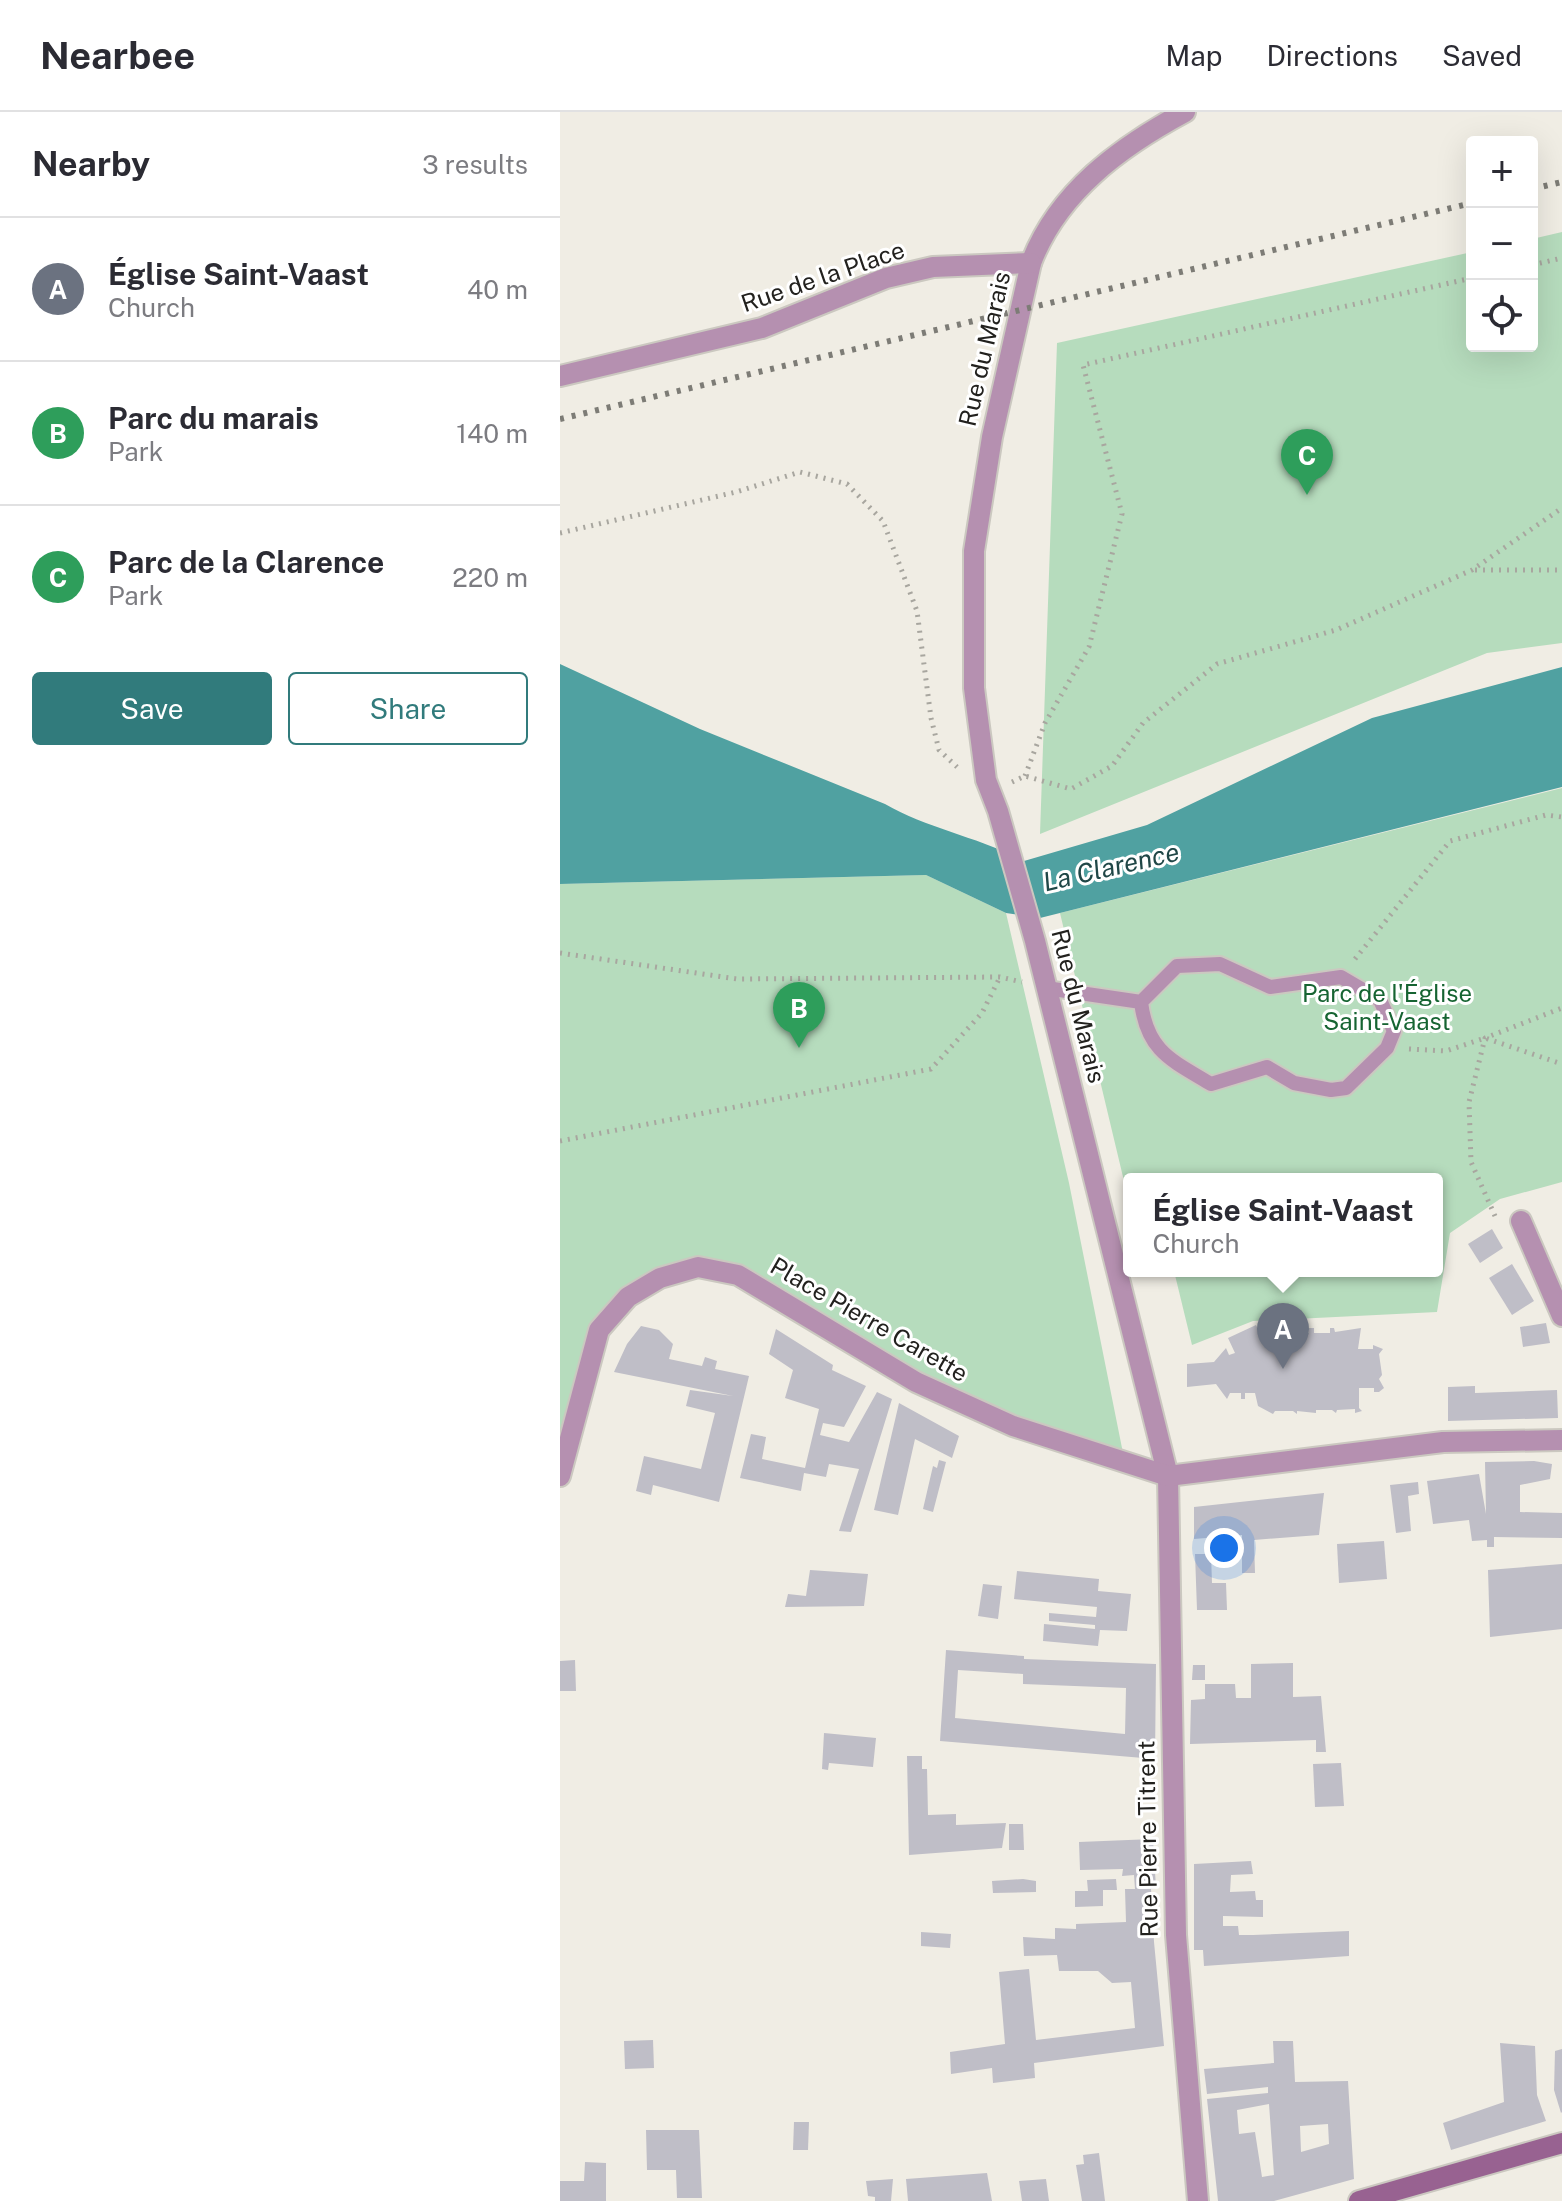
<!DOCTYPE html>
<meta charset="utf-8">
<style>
body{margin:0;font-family:"Public Sans",sans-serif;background:#f7f7f7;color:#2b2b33}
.controls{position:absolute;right:24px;top:24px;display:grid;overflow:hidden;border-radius:8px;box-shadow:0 8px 32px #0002}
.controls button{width:72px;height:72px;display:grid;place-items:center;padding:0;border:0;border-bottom:2px solid #e1e1e2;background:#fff;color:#2b2b33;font:40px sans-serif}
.you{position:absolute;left:664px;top:1436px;width:28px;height:28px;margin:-20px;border:6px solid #fff;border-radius:50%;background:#1a73e8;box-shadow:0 0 0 12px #1a73e833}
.badge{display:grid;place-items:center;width:52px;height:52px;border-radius:50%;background:#317b7c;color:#fff;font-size:26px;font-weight:700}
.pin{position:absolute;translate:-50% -66px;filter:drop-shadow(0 2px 4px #0008)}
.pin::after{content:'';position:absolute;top:42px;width:28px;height:24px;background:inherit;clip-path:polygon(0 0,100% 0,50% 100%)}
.popup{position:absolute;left:563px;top:1061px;width:320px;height:104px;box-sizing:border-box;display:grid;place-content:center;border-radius:8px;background:#fff;filter:drop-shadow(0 2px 6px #0005);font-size:26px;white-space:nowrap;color:#7c7c81}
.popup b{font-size:30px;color:#2b2b33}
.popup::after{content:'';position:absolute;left:50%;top:100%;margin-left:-16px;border:16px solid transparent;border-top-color:#fff}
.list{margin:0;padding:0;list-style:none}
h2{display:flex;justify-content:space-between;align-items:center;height:104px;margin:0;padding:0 32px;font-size:34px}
h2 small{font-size:26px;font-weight:400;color:#7c7c81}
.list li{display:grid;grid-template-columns:52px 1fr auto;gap:24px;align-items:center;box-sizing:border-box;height:144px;padding:0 32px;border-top:2px solid #e1e1e2}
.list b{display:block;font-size:30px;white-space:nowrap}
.list p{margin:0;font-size:26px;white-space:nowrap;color:#7c7c81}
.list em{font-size:26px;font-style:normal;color:#7c7c81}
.actions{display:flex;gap:16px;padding:24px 32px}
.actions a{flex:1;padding:18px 0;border:2px solid #317b7c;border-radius:8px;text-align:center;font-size:28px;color:#317b7c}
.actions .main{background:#317b7c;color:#fff}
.icon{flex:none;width:44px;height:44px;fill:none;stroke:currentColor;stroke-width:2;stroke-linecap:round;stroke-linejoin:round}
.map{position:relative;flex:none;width:1002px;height:2089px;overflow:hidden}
header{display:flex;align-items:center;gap:48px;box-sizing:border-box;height:112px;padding:0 40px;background:#fff;border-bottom:2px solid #e1e1e2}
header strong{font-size:38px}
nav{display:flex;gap:44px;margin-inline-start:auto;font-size:28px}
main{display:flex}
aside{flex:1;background:#fff}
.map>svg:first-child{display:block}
.green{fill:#b6dcbd}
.water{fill:#50a1a1}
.building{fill:#bfbec7;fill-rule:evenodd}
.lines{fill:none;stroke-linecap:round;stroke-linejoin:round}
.service-casing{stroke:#cbc8c0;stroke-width:18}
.minor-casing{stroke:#cbc8c0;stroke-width:24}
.secondary-casing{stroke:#cbc8c0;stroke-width:24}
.path{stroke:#a8a69f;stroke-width:5;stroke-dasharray:2 6;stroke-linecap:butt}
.service{stroke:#b590b0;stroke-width:14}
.minor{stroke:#b590b0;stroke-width:20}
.secondary{stroke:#986291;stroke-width:20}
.rail{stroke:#7d7c76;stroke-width:6;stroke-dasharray:4 8;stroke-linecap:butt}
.labels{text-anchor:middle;stroke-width:6;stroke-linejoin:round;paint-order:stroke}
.street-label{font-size:24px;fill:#22211e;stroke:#fff}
.park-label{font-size:24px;fill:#166432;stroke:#fff}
.water-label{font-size:26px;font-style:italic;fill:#204747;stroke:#fff}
</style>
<header>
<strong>Nearbee</strong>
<nav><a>Map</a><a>Directions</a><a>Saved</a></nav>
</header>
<main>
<aside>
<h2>Nearby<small>3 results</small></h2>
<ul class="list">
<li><span class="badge" style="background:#6b7280">A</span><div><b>Église Saint-Vaast</b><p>Church</p></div><em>40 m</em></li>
<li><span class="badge" style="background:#2e9e5b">B</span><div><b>Parc du marais</b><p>Park</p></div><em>140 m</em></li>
<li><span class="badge" style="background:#2e9e5b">C</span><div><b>Parc de la Clarence</b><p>Park</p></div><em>220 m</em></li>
</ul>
<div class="actions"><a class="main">Save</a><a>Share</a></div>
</aside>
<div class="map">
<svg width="1002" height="2089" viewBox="0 0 1002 2089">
<rect width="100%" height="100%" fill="#f0ede4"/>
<g class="green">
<path d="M1002 120V531L927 541 480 722 497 231 912 140V234H972V127Z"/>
<path d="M1002 676V1070L940 1087 890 1121 877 1200 693 1209 632 1233 614 1159H877V1067H569V1090L500 801Z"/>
<path d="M366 763 446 801 509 1071 565 1351 453 1314 178 1163 100 1166 40 1218 0 1364V772Z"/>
</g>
<path class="water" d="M0 552 140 617 325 692C368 717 419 725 464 749L587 713 812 606 1002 555V675L480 806 446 801 366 763 0 772Z"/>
<g class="building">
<path d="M932 1117 943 1136 920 1151 908 1132Z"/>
<path d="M952 1152 974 1189 952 1203 929 1166Z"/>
<path d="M986 1211 990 1231 963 1235 960 1215Z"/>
<path d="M696 1213 701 1223 710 1222V1217L713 1222H731L730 1217 735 1221H749V1216H754V1221H770V1216H774L775 1220 801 1216 798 1237H813V1233L823 1237 819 1242 822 1263 819 1267 824 1276 819 1280H814V1276H799V1296L802 1299 795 1301V1297L777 1298 776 1301 772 1298H756V1301L737 1299V1302L733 1299H715L713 1302 698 1294 695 1281H685V1287H681V1281H670L667 1287 656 1272 627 1275V1252L654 1250 666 1236 669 1243 675 1241 668 1226Z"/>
<path d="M81 1214 99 1218 113 1232 109 1247 142 1254 145 1245 157 1249 155 1257 189 1264 159 1390 93 1373 91 1383 76 1379 84 1344 141 1357 155 1301 126 1294 130 1278 173 1284 54 1260 67 1232Z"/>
<path d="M216 1217 273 1253 272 1258 306 1274 284 1315 263 1311 260 1323 289 1330 317 1280 332 1287 291 1420 279 1419 299 1357 269 1352 266 1365 244 1361 241 1379 180 1366 191 1322 206 1325 202 1347 245 1356 259 1297 225 1286 233 1258 209 1242Z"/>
<path d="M915 1274V1281L997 1278 998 1306 888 1309V1275Z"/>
<path d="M339 1291 399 1324 392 1346 355 1327 338 1403 314 1398Z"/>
<path d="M379 1348 386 1350 373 1400 363 1397 373 1354 377 1356Z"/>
<path d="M974 1349 992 1352 990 1367 960 1373V1400L1002 1401V1426L934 1425V1435H927V1428L912 1429 909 1408 873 1412 867 1369 919 1362 926 1402 925 1350Z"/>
<path d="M858 1370 859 1382 848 1384 851 1419 836 1421 830 1373Z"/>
<path d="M764 1381 759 1423 694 1428 695 1461H682V1423L634 1427V1395Z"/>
<path d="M824 1429 827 1467 779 1471 777 1432Z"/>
<path d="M635 1442H651L652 1471H666L667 1498H637Z"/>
<path d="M1002 1452V1517L930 1525 928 1458Z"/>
<path d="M250 1458 308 1462 304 1494 225 1495 228 1482 246 1484Z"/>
<path d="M457 1459 539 1467 538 1479 571 1482 567 1519 540 1518 538 1534 483 1529 484 1512 535 1517V1513L489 1509V1501L536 1505 537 1495 454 1487Z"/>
<path d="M423 1472 442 1474 438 1507 418 1504Z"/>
<path d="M386 1538 464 1544V1547L596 1552 595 1647 380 1629ZM398 1558 463 1562V1572L566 1576 565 1622 395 1606Z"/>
<path d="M15 1548 16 1579H0V1549Z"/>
<path d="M733 1551V1585L761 1584 766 1640H756V1628L630 1632 631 1588 645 1587V1572H675L676 1586H691V1552Z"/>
<path d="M633 1553H645V1568H632Z"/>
<path d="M264 1621 316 1626 313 1655 269 1651 268 1658 262 1657Z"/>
<path d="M347 1644H362V1657H367L368 1703 396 1702V1713L446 1711 442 1736 349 1743Z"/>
<path d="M781 1651 784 1694 755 1695 753 1652Z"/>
<path d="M449 1712H463L464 1738H449Z"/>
<path d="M593 1727 596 1776 591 1777 594 1830 604 1934 474 1951 475 1966 433 1971 432 1956 391 1962 390 1940 445 1932 439 1860 469 1857 476 1928 575 1916 571 1870 552 1871 538 1859H499L497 1843 464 1844 463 1825 495 1827V1816L516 1817V1812L566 1810 565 1777H575L574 1763 562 1764 563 1757 520 1758 519 1730Z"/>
<path d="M691 1749 693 1762 671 1763 670 1780 695 1779 696 1788H703V1805L663 1804V1814H678L679 1823H693L789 1819V1844L644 1854 643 1838H634V1752Z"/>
<path d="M463 1767 476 1769V1780L433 1781 432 1769Z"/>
<path d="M556 1767 557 1778H543V1794L515 1795V1779H528L527 1768Z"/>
<path d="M361 1820 391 1822 390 1836 361 1834Z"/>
<path d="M93 1928 94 1956 65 1957 64 1929Z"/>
<path d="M713 1929H733L735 1970 788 1969 794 2067 714 2089H658L647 1987 708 1981V1975L647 1982 644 1957 714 1951ZM709 1992 714 2063 702 2065 695 2020 679 2022 677 1998ZM768 2012 769 2032 741 2040 740 2014Z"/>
<path d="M940 1931 975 1934 977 1983 986 2009 891 2038 883 2011 944 1990Z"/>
<path d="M1002 1937V2000L1001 2001 994 1978 995 1939Z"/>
<path d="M234 2010H249L248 2038H233Z"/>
<path d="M86 2018H139L142 2086H117L116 2058H87Z"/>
<path d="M539 2041 545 2089H522L516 2053 524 2052 523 2043Z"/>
<path d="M25 2050 46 2051V2089H0V2069H24Z"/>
<path d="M427 2061 432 2089H348L346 2067Z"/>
<path d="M333 2067 331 2089H315V2085L308 2084 306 2069Z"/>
<path d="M486 2067 489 2089H462L459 2069Z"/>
</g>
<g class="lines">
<defs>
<path id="service" d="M486 876 581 890 617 854 660 852 710 875 781 865 820 888 834 919 827 936 786 976 771 978 734 971 707 955 651 972C611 948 587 939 581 890"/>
<g id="minor">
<path d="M625 0C560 35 498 80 471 151L432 325 414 439V576L426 668 438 699 475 829 608 1364 616 1823 638 2089"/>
<path d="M0 264 202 216 326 166 373 155 471 151"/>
<path d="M961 1109 1002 1204"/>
<path d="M0 1364 39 1218 68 1185 100 1166 138 1155 178 1163 356 1270 453 1314 608 1364 883 1330 1002 1328"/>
</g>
<path id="secondary" d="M799 2089 1002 2031"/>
</defs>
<use href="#service" class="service-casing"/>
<use href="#minor" class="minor-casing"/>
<use href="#secondary" class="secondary-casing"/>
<g class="path">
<path d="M972 153 1002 146"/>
<path d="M0 421 176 380 240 360 287 372 323 409 357 499 371 606 379 638 397 655"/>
<path d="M915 458H1002"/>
<path d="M465 664 485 611 529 535 562 402 523 253 912 166"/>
<path d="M452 670 465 664 511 677 552 654 583 611 657 552 776 518 912 458 1002 396"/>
<path d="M0 841 177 867 440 865 462 870"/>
<path d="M795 847 890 729 986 703 1002 705"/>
<path d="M849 937 886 939 925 926 1002 952"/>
<path d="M0 1029 371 957 422 901 440 865"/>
<path d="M935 1104 911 1050 909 990 925 926 1002 896"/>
</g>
<use href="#service" class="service"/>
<use href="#minor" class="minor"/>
<use href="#secondary" class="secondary"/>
<g class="rail">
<path d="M972 77 1002 70"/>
<path d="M0 307 912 91"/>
</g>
</g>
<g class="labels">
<g class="street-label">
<text transform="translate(263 165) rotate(-19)" y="8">Rue de la Place</text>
<text transform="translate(425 237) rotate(-77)" y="8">Rue du Marais</text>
<text transform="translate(518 894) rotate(76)" y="8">Rue du Marais</text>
<text transform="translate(309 1208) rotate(30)" y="8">Place Pierre Carette</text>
<text transform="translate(588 1727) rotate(-91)" y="8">Rue Pierre Titrent</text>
</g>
<g class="park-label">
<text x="827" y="890">Parc de l'Église<tspan x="827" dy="28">Saint-Vaast</tspan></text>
</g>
<g class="water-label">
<text transform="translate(551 755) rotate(-13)" y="9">La Clarence</text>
</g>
</g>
</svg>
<div class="controls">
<button>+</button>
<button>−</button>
<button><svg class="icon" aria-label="locate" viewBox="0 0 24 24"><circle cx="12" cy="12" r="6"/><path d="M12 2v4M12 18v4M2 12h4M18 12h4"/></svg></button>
</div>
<div class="you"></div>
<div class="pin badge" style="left:723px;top:1257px;background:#6b7280">A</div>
<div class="popup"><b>Église Saint-Vaast</b>Church</div>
<div class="pin badge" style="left:239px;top:936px;background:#2e9e5b">B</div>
<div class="pin badge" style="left:747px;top:383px;background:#2e9e5b">C</div>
</div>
</main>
